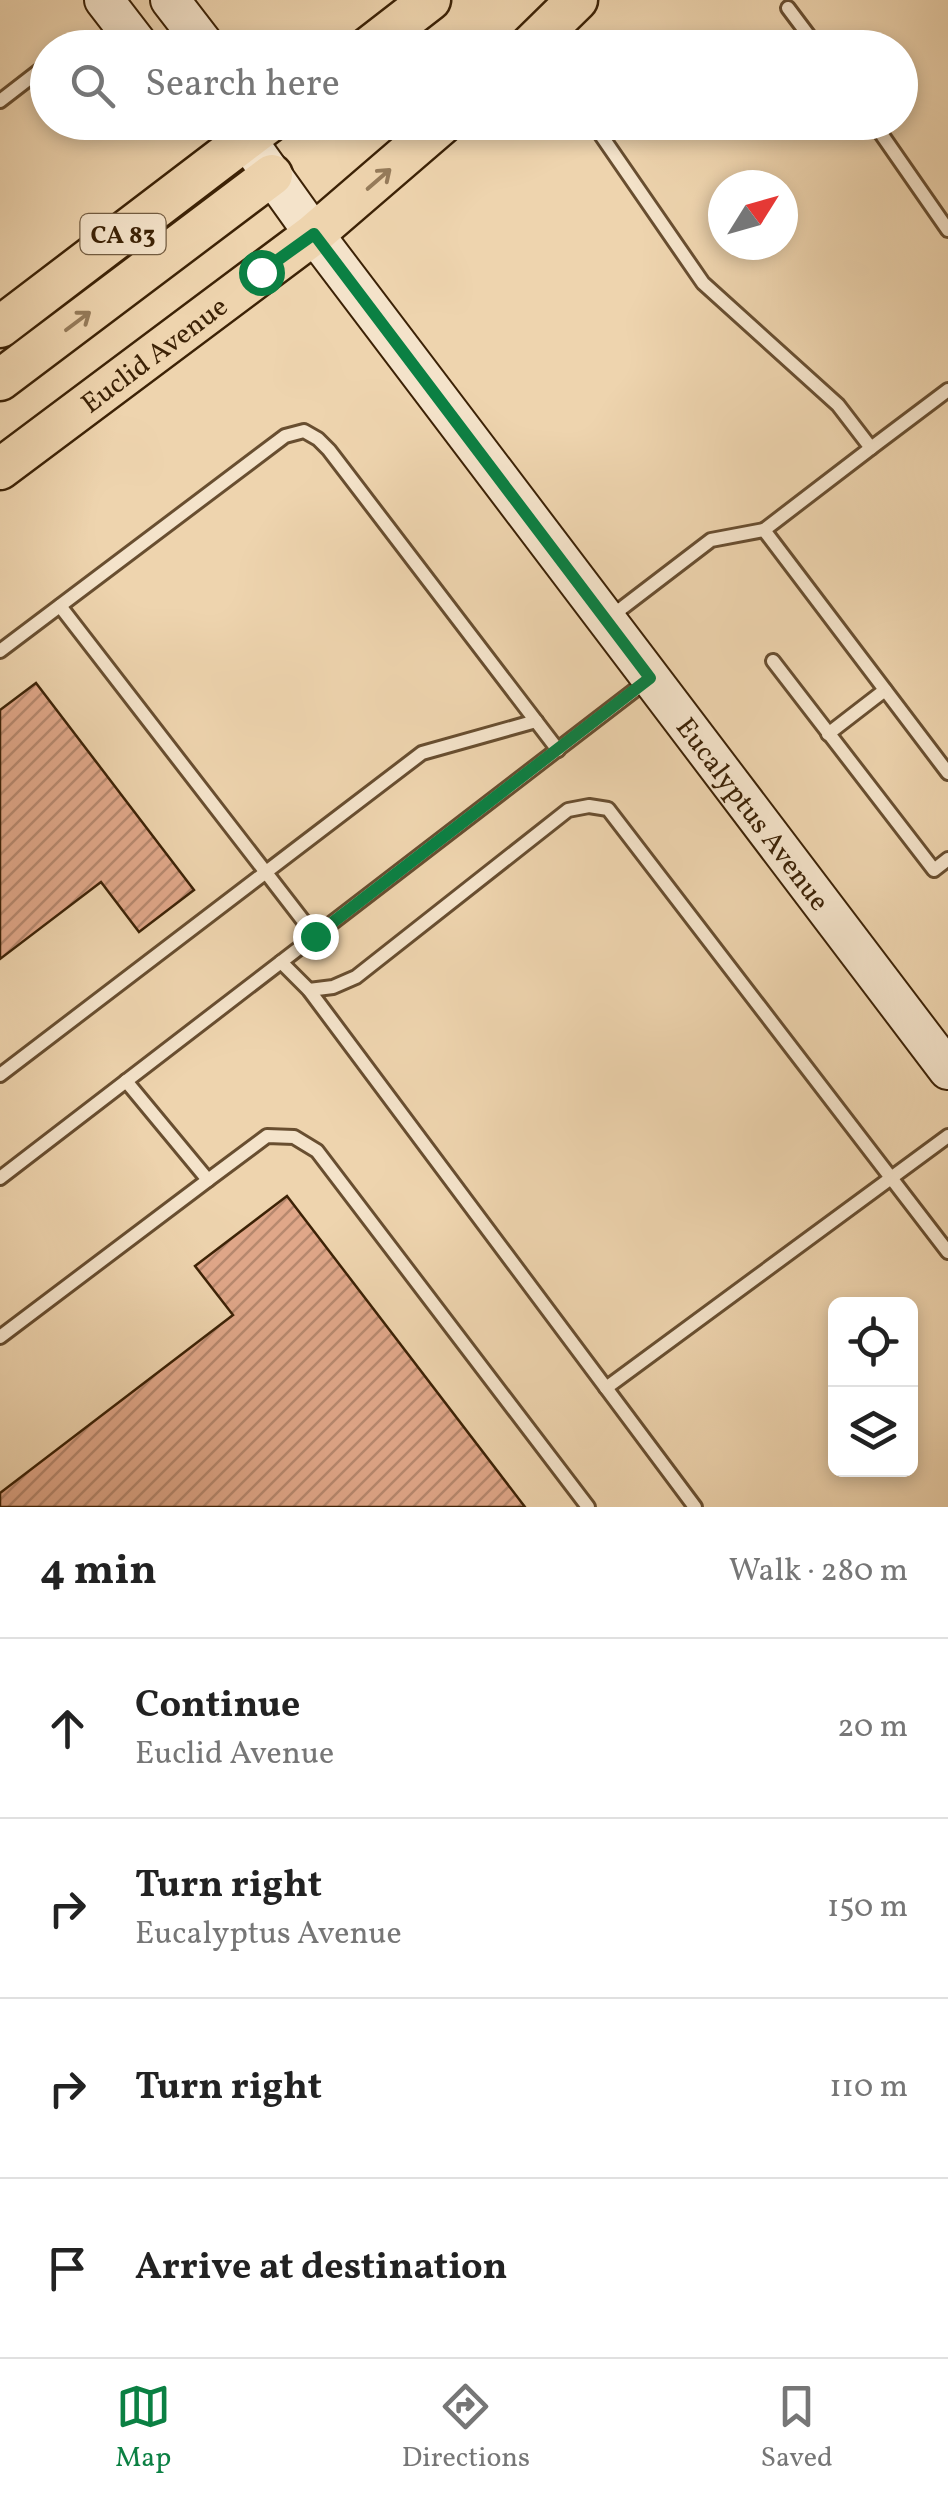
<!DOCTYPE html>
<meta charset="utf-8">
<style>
body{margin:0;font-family:Vollkorn,serif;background:#f2f2f2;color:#222}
.controls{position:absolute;right:30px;bottom:30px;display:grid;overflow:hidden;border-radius:15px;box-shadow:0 5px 15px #0003}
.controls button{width:90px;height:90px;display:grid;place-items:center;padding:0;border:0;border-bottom:2px solid #e0e0e0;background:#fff;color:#222;font:50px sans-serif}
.compass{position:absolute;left:708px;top:170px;width:90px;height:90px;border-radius:50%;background:#fff;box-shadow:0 5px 15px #0003;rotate:53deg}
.stop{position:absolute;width:30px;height:30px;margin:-22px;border:8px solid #0b8043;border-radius:50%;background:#fff}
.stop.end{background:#0b8043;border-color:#fff;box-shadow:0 2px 10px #0008}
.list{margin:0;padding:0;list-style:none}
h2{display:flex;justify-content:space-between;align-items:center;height:130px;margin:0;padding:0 40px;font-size:42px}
h2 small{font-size:32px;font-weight:400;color:#767676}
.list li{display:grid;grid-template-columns:65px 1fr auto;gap:30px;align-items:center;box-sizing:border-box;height:180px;padding:0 40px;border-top:2px solid #e0e0e0}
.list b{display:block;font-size:38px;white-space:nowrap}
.list p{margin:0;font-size:32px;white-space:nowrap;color:#767676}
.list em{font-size:32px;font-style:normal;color:#767676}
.icon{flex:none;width:55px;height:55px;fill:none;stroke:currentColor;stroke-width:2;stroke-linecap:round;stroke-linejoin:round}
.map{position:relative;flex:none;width:948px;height:1507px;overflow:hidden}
.search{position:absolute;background:#fff;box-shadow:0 5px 15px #0003;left:30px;right:30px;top:30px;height:110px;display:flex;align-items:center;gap:25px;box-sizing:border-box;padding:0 35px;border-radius:55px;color:#767676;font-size:38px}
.sheet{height:850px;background:#fff}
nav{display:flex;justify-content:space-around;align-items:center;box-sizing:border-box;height:140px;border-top:2px solid #e0e0e0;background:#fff;font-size:28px;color:#767676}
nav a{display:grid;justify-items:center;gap:5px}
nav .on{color:#0b8043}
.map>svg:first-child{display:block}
.building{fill:url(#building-hatch);stroke:#3c2206;stroke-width:2.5}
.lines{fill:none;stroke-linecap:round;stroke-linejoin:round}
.lane-casing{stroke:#684e30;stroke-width:18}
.secondary-casing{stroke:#3c2206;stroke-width:42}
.primary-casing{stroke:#3c2206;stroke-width:45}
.lane{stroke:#f4e3ca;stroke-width:12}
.secondary{stroke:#f4e3ca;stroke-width:38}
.primary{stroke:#eed4ae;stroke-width:40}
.oneway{stroke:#957b5a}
.route{stroke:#0b8043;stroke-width:12}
.labels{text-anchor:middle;stroke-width:10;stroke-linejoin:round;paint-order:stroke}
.shield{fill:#f4e3ca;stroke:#735c41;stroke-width:2.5}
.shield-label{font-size:25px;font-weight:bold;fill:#3c2206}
.street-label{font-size:28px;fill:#3c2206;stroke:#f4e3ca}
</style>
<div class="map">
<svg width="948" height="1507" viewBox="0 0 948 1507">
<defs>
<pattern id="building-hatch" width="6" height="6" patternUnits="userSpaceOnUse" patternTransform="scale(2.5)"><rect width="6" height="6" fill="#e0a789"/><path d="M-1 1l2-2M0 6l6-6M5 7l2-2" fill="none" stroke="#b7886e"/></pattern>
</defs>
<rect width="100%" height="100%" fill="#eed4ae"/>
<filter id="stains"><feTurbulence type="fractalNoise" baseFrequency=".002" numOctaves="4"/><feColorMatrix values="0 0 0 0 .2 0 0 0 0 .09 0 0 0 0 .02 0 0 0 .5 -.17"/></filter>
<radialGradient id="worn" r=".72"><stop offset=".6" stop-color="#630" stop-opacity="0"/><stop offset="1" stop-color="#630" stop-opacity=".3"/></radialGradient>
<g class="building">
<path d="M36 683 194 890 139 932 101 882 0 959V710Z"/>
<path d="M287 1196 525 1507H0V1493L233 1315 195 1266Z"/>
</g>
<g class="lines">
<defs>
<g id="lane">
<path d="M788 8 818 48"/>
<path d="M0 101 48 64"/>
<path d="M592 122 703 283 838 405 871 448 764 530 948 773"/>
<path d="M873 122 948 230"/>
<path d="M871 448 948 390"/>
<path d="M60 606 315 936"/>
<path d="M609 618 711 540 764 530"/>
<path d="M0 651 285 436 304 431 318 439 329 450 558 750"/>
<path d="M773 661 934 870 948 859"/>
<path d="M828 734 885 690"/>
<path d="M281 962 309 990 695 1507"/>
<path d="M309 990 333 987 356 977 568 810 589 806 608 809 948 1252"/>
<path d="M0 1075 422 753 536 721"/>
<path d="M126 1081 208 1180 267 1136 294 1137 317 1151 588 1507"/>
<path d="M0 1178 648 680"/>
<path d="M0 1337 208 1180"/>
<path d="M606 1388 948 1136"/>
</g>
<g id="secondary">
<path d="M104 0 141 48"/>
<path d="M170 0 207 48"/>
<path id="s1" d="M234 122 314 234 948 1070"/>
</g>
<g id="primary">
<path d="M368 48 430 0"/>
<path d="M528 48 577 0"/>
<path d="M0 327 269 122"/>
<path d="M0 380 272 175"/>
<path id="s2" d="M0 469 314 234 444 122"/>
</g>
</defs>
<use href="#lane" class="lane-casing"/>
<use href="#secondary" class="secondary-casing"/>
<use href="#primary" class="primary-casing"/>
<use href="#lane" class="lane"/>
<use href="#secondary" class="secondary"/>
<use href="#primary" class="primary"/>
</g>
<defs><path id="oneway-shaft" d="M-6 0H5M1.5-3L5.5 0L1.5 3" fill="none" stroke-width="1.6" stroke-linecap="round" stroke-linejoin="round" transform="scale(2.5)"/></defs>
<g class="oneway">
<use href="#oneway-shaft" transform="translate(379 179) rotate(-41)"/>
<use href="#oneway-shaft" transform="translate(78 321) rotate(-37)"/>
</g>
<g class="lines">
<path class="route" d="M261 272 314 234 650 678 315 936"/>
</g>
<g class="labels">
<rect class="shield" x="80.5" y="214" width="85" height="40" rx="8"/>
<g class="shield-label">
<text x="123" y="243">CA 83</text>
</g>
<g class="street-label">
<text dy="10" stroke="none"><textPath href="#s2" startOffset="192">Euclid Avenue</textPath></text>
<text dy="10" stroke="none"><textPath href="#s1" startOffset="865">Eucalyptus Avenue</textPath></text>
</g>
</g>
<rect width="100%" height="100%" filter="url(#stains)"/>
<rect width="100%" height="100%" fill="url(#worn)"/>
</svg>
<div class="controls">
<button><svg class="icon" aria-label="locate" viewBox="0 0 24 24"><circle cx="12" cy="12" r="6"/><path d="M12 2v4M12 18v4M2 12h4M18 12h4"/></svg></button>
<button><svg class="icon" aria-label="layers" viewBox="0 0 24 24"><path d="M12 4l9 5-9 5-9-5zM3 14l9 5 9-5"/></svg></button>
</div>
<svg class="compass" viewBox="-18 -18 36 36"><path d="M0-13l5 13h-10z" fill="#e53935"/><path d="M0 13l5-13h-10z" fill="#767676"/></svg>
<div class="stop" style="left:261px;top:272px"></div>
<div class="stop end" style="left:315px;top:936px"></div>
<div class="search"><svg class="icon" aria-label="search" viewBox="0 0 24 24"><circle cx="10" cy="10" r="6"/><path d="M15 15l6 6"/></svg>Search here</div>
</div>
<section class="sheet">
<h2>4 min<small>Walk · 280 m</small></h2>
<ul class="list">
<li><svg class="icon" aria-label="ahead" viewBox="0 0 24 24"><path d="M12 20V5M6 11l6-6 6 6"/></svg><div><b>Continue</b><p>Euclid Avenue</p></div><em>20 m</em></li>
<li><svg class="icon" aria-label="right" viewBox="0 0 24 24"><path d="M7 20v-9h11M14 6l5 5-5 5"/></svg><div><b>Turn right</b><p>Eucalyptus Avenue</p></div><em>150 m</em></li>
<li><svg class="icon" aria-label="right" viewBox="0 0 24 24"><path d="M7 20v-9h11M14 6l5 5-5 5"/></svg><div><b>Turn right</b></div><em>110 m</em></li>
<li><svg class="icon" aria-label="arrive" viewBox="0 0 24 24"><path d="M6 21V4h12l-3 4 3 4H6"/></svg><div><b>Arrive at destination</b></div></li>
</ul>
</section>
<nav>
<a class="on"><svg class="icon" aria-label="map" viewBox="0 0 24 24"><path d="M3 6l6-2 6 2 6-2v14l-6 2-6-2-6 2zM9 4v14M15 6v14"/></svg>Map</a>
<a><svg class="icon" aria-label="directions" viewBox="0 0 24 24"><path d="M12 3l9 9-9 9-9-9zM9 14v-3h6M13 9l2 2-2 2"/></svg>Directions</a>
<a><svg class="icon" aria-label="saved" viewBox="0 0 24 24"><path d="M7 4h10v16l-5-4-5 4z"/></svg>Saved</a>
</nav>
